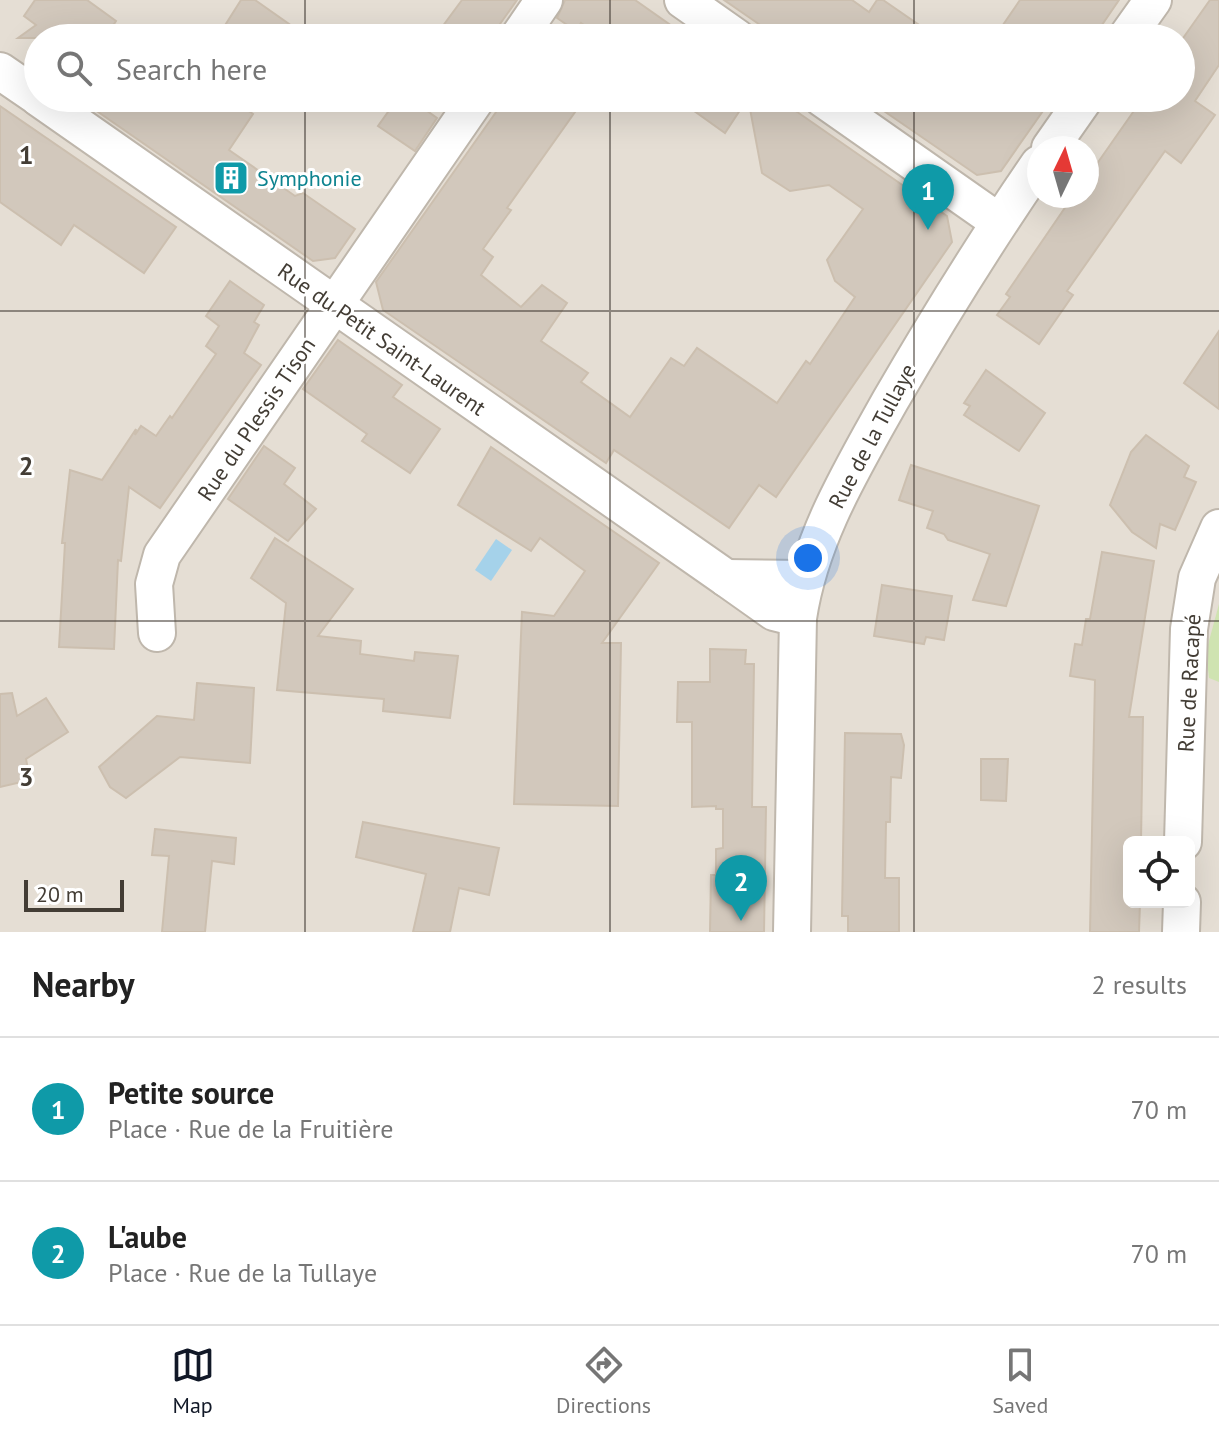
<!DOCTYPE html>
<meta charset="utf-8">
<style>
body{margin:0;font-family:"PT Sans",sans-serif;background:#f2f2f2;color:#222}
.controls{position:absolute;right:24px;bottom:24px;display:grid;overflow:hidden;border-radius:12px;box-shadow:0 8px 32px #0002}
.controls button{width:72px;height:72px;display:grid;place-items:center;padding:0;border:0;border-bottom:2px solid #e0e0e0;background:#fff;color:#222;font:40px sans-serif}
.compass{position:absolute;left:1027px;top:136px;width:72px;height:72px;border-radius:50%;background:#fff;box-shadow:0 8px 32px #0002;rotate:5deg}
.scale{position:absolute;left:24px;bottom:20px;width:100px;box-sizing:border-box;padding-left:8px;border:4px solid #433d35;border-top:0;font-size:22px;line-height:28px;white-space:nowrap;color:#433d35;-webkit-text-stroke:6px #fff;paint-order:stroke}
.you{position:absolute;left:808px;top:558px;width:28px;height:28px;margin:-20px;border:6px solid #fff;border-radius:50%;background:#1a73e8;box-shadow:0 0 0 12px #1a73e833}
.badge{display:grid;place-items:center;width:52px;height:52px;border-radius:50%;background:#111827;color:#fff;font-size:26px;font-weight:700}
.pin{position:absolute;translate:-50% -66px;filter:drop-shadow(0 2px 4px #0008)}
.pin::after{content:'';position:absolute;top:42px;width:28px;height:24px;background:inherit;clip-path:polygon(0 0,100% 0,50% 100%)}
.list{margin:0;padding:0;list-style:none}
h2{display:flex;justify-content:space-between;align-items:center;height:104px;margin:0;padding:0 32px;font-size:34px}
h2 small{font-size:26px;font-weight:400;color:#767676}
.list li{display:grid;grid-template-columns:52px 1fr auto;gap:24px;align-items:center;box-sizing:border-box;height:144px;padding:0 32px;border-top:2px solid #e0e0e0}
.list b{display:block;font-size:30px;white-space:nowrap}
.list p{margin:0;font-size:26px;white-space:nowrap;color:#767676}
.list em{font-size:26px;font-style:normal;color:#767676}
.icon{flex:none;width:44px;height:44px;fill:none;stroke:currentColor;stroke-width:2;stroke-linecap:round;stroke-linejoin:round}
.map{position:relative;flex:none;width:1219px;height:932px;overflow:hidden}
.search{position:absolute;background:#fff;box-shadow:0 8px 32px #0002;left:24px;right:24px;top:24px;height:88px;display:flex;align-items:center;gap:20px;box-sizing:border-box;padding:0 28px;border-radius:44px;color:#767676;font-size:30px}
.sheet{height:392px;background:#fff}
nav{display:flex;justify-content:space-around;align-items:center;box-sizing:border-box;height:112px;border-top:2px solid #e0e0e0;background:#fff;font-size:22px;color:#767676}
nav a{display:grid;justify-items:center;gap:4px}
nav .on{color:#111827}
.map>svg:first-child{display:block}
.residential{fill:#e5ded4;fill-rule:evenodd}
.green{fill:#cfe3b1}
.water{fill:#a5d2ea}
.building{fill:#d2c8bc;stroke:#ccbfaf;stroke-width:2}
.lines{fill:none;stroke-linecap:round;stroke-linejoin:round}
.minor-casing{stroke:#bfb7ac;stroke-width:40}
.minor{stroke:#fff;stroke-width:36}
.grid{fill:none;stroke:#433d35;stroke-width:2;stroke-opacity:0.55}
.labels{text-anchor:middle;stroke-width:6;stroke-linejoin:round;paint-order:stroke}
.culture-label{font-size:22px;fill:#0d838f;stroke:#fff;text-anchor:start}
.street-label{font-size:22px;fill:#433d35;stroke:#fff}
.grid-label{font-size:26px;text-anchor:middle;font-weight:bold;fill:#433d35;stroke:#fff;stroke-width:6;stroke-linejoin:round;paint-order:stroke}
</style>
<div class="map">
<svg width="1219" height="932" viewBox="0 0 1219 932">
<rect width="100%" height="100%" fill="#f1ede5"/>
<path class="residential" d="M0 0H1219V932H0ZM38 38H1181V98H38ZM1039 148H1087V196H1039ZM1129 842H1189V902H1129Z"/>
<path class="green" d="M1219 604V682L1209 678 1206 652Z"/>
<path class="water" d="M496 539 512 550 491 581 475 570Z"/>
<g class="building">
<path d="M35 0H87L116 21 105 38H18L36 25 24 16Z"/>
<path d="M241 0H255L309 38H217Z"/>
<path d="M462 0H517L490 38H434Z"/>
<path d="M565 0H635L689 38H602L581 23 576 31 557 18Z"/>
<path d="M724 0H852L869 12 877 0H883L938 38H779Z"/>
<path d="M1020 0H1119L1093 38H994Z"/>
<path d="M1210 0H1219V65L1195 101 1215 115 1181 163 1165 151 1067 291 1073 295 1039 344 997 315 1010 297 1006 294 1073 196H1087V178L1143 98H1181V41Z"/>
<path d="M78 98H230L253 114 229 150 295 196 303 193 355 229 335 258 313 261Z"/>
<path d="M398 98H409L437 118 415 151 378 126Z"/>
<path d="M506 98H585L507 208 511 210 483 249 493 257 481 275 521 307 542 285 567 303 541 341 588 373 581 382 630 417 671 358 684 366 697 348 777 403 806 361 810 364 855 297 835 281 827 260 863 209 829 185 790 191 762 173 748 98 725 133 676 98H777L947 216 952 242 776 497 759 485 729 528 614 450 606 463 383 310 376 282Z"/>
<path d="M865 98H1052L1001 171 977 175Z"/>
<path d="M0 106 176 227 144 273 74 225 61 245 0 202Z"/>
<path d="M230 281 264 305 254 322 259 325 244 353 261 365 160 508 129 487 121 561 118 560 114 649 59 647 65 543H62L70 470 102 480 136 429 135 435 141 426 156 436 170 416 172 418 216 354 206 346 219 326 206 316Z"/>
<path d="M1219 331V409L1184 383Z"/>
<path d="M338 340 402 385 393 397 440 429 410 473 362 441 367 434 303 389Z"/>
<path d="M986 370 1045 413 1019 451 964 415 970 406 964 403Z"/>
<path d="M1146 435 1189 466 1184 477 1196 482 1175 530 1160 524 1156 548 1132 532 1110 505 1131 452Z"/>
<path d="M264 446 295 468 284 484 316 509 288 541 228 499Z"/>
<path d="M491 447 659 563 602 643H621L618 806 514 804 522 612 554 616 585 571 540 538 531 551 458 505Z"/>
<path d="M911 465 1039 506 1006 606 973 600 990 554 948 540 944 534 927 528 933 511 899 500Z"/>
<path d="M275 538 353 589 318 636 361 641 360 654 414 661 415 652 458 656 450 718 383 711 384 699 277 690 286 603 251 578Z"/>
<path d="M1102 552 1154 561 1129 717H1143L1141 842H1129V902H1140L1139 932H1090L1095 680 1070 676 1075 644 1082 645 1086 619H1090Z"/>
<path d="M882 585 952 596 944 640 926 637 924 644 874 636Z"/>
<path d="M710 649 746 650 745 664H754L752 807H766L764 932H710L711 875H716V849L723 848V809H716V806L692 807V722H677L678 682H710Z"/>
<path d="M197 683 254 688 250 763 180 757 126 798 110 787 99 767 157 716 194 720Z"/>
<path d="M12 693 17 716 46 698 68 732 26 759 30 780 0 787V694Z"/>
<path d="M845 733 901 734 904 745 901 778 891 777 890 822H886L885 878H899V932H848V916H842Z"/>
<path d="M981 759H1008L1006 801 981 800Z"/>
<path d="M363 822 499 848 489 895 459 888 450 932H413L426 874 356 857Z"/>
<path d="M155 829 236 838 234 864 212 861 205 932H162L169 856 152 855Z"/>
</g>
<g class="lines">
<defs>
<g id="minor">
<path d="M683 0 737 38"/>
<path d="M518 38 544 0"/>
<path d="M1126 38 1153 0"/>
<path d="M0 71 38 97"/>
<path d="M39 98 726 578"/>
<path d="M822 98 999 222"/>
<path d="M1050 148 1085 98"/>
<path d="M798 618 774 612 726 578 804 579"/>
<path d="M157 633 154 584 162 555 477 98"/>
<path d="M1183 842 1189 629 1197 578 1219 528"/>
<path d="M792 932 798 618C810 538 851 471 890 401 937 320 986 241 1039 164"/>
<path d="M1181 932 1182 902"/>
</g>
</defs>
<use href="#minor" class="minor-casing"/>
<use href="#minor" class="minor"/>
</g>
<path class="grid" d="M305 0V38M610 0V38M914 0V38M305 98V932M610 98V932M914 98V932M0 311H1219M0 621H1219"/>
<defs>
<symbol id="building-square" viewBox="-11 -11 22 22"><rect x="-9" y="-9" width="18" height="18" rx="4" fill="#0f9aa8" stroke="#fff"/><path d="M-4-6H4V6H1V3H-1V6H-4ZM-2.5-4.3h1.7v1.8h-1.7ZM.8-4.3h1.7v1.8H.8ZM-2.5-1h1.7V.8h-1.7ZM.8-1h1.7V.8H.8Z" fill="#fff"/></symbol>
</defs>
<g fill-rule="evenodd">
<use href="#building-square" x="211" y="158" width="40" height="40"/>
</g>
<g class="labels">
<g class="culture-label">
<text x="257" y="186">Symphonie</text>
</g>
<g class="street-label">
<text transform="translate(382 339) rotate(35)" y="8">Rue du Petit Saint-Laurent</text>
<text transform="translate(256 419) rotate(-56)" y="8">Rue du Plessis Tison</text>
<text transform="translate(872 436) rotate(-62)" y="8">Rue de la Tullaye</text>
<text transform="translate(1189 683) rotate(-87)" y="8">Rue de Racapé</text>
</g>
</g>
<g class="grid-label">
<text x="26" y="164">1</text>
<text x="26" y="475">2</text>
<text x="26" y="786">3</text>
</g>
</svg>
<div class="controls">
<button><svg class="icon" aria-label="locate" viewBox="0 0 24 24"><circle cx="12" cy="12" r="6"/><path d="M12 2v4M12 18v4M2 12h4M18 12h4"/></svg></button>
</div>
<svg class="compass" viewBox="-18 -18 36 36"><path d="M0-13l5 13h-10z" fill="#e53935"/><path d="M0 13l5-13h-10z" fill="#767676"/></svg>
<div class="scale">20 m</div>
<div class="you"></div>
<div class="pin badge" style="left:928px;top:230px;background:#0f9aa8">1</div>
<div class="pin badge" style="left:741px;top:921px;background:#0f9aa8">2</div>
<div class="search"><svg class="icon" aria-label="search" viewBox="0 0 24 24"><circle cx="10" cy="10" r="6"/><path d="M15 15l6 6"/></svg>Search here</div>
</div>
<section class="sheet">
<h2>Nearby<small>2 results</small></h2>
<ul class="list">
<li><span class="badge" style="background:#0f9aa8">1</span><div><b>Petite source</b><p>Place · Rue de la Fruitière</p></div><em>70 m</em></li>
<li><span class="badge" style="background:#0f9aa8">2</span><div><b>L'aube</b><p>Place · Rue de la Tullaye</p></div><em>70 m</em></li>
</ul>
</section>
<nav>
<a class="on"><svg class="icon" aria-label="map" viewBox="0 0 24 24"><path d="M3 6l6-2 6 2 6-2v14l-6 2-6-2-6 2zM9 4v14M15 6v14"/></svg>Map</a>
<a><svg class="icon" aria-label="directions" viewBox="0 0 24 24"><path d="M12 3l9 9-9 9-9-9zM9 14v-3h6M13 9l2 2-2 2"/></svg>Directions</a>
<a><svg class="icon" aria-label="saved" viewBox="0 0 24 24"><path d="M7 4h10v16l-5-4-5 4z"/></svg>Saved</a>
</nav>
